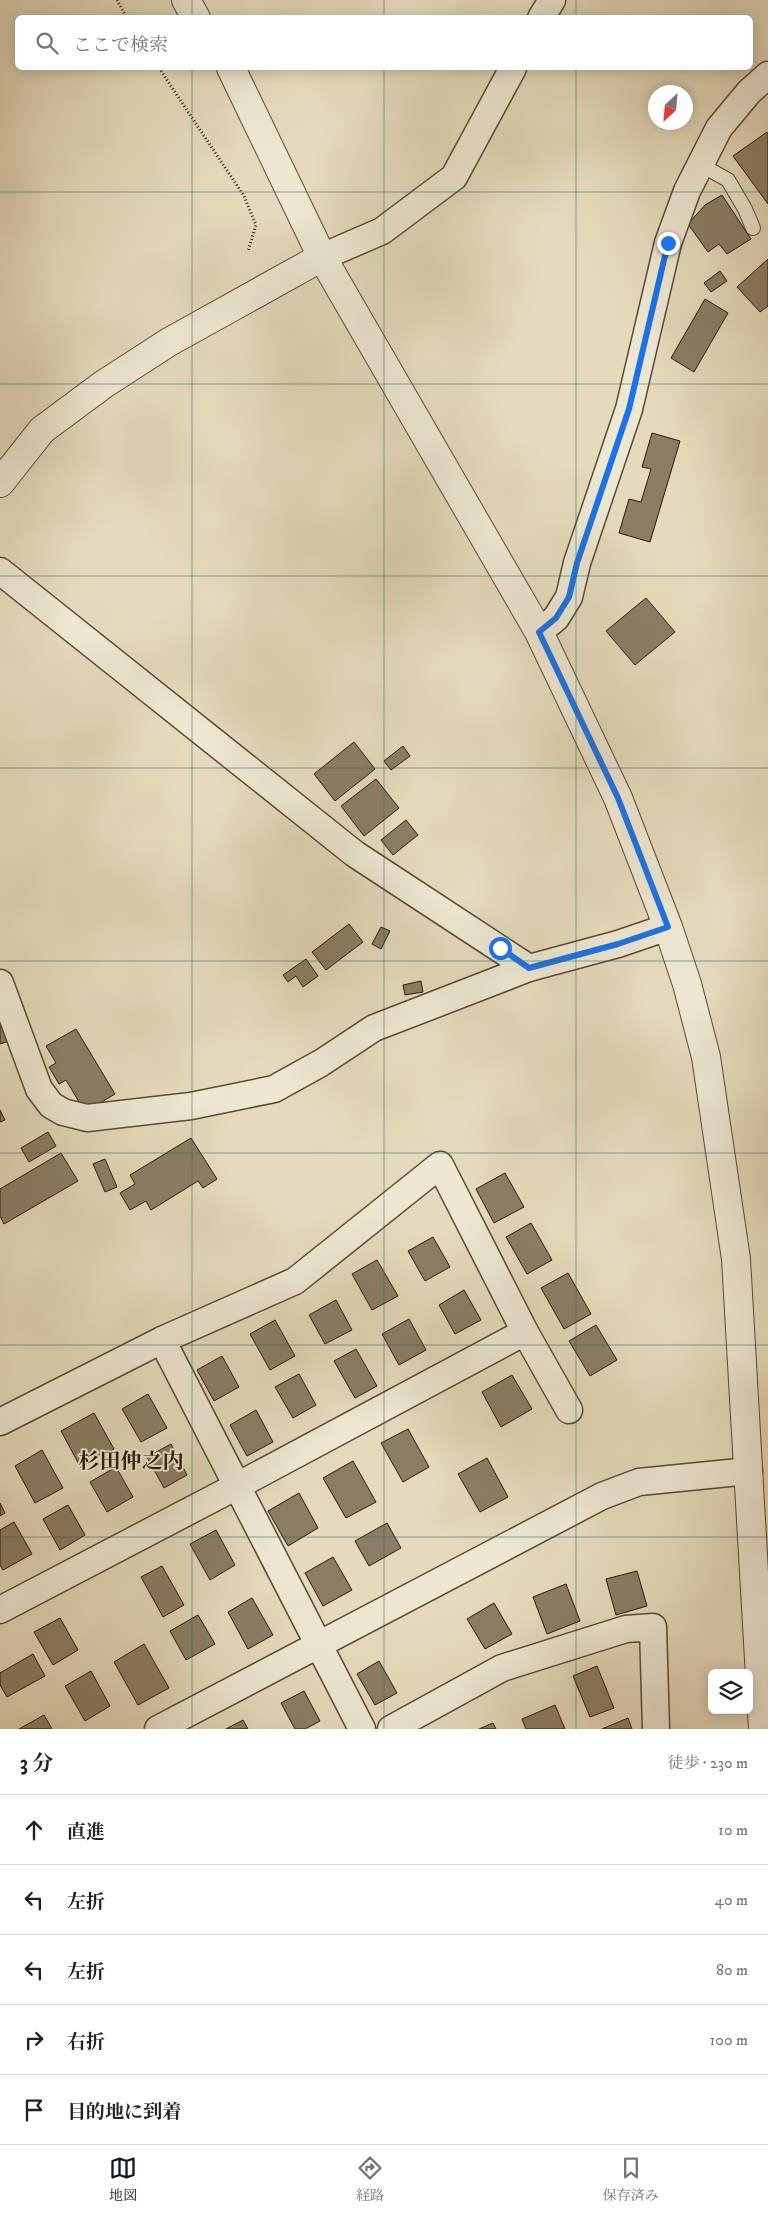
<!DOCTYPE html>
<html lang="ja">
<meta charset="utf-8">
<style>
body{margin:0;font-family:"IM FELL DW Pica","Noto Serif JP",serif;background:#f6f6f6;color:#202124}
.controls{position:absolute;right:15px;bottom:15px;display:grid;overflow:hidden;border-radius:8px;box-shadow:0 2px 12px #0003}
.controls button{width:45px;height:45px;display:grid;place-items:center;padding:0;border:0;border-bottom:1px solid #e0e0e0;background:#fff;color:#202124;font:25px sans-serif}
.compass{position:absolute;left:648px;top:85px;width:45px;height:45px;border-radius:50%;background:#fff;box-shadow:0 2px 12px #0003;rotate:206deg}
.stop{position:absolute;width:15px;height:15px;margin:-11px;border:4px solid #1a73e8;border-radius:50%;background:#fff}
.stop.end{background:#1a73e8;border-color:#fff;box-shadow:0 1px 5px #0008}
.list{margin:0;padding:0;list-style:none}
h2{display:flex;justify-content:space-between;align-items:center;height:65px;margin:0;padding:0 20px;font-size:21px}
h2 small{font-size:16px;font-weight:400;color:#757577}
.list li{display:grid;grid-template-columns:32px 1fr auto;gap:15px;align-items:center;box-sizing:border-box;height:70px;padding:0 20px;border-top:1px solid #e0e0e0}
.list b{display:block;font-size:19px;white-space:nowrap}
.list em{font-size:16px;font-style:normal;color:#757577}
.icon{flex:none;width:28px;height:28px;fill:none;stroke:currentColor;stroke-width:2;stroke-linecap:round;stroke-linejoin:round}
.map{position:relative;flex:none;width:768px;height:1729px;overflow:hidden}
.search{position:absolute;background:#fff;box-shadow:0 2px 12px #0003;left:15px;right:15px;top:15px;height:55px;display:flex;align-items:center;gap:12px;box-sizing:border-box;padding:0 18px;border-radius:8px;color:#757577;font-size:19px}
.sheet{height:415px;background:#fff}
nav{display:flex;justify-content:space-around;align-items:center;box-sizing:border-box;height:70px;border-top:1px solid #e0e0e0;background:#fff;font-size:14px;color:#757577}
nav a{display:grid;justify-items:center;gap:2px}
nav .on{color:#111827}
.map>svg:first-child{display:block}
.building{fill:#8b7e65;stroke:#2a1907}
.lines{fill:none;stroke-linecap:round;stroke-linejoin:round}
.service-casing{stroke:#594a34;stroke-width:16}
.minor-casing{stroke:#594a34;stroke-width:29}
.tertiary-casing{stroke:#594a34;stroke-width:30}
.path{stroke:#2a1907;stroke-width:3;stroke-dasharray:1 2.5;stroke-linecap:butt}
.service{stroke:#eee8d3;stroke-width:14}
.minor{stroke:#eee8d3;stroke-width:26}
.tertiary{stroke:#eee8d3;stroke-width:28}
.route{stroke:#1a73e8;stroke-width:6}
.grid{fill:none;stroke:#0f766e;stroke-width:1;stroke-opacity:0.55}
.labels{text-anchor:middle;stroke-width:4;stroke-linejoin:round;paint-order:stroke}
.quarter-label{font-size:21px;font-weight:bold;fill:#2a1907;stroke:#eee8d3}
</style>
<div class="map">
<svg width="768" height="1729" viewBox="0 0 768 1729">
<rect width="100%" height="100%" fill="#e5dbbc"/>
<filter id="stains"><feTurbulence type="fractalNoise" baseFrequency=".004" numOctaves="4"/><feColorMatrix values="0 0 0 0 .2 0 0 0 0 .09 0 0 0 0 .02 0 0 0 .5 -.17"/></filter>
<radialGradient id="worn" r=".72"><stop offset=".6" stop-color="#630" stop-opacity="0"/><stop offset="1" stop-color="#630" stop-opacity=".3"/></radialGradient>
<g class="building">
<path d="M767 132 768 134V204L733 156Z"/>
<path d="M722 195 751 239 727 254 719 244 708 252 688 224 705 205Z"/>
<path d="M768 259V306L760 312 737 287Z"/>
<path d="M720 271 727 281 711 292 704 283Z"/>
<path d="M705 299 728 313 694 372 671 358Z"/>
<path d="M652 433 680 441 650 542 619 533 629 499 641 502 651 469 642 467Z"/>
<path d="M646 598 675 632 635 665 606 631Z"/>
<path d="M354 742 375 769 335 801 314 774Z"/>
<path d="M403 746 410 756 391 770 384 761Z"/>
<path d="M376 779 399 808 364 836 341 806Z"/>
<path d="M406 820 418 835 393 855 381 840Z"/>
<path d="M349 924 363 942 326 970 312 952Z"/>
<path d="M381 927 390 931 381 949 372 944Z"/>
<path d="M306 959 318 976 303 987 296 976 288 982 283 975Z"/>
<path d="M421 981 423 992 405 995 403 985Z"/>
<path d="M4 1022 12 1040 0 1044V1024Z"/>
<path d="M76 1029 115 1094 85 1112 66 1080 59 1084 49 1067 56 1063 46 1046Z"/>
<path d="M0 1110 5 1120 0 1122Z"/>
<path d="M48 1132 56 1146 29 1162 21 1148Z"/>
<path d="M191 1138 217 1179 203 1188 198 1181 151 1210 146 1201 130 1210 120 1193 135 1184 130 1175Z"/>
<path d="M61 1153 78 1181 4 1224 0 1216V1189Z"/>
<path d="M105 1159 117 1187 105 1192 93 1164Z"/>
<path d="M505 1173 524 1207 494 1223 476 1189Z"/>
<path d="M531 1223 552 1260 527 1274 506 1237Z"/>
<path d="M433 1237 450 1267 425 1281 408 1251Z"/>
<path d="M377 1260 398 1296 372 1310 352 1274Z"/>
<path d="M568 1273 591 1314 564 1329 541 1288Z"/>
<path d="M464 1290 481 1320 455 1334 439 1305Z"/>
<path d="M336 1300 352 1330 325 1344 309 1315Z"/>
<path d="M409 1319 426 1350 399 1365 382 1334Z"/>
<path d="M275 1320 295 1356 270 1370 250 1334Z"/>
<path d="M596 1325 617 1360 590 1376 569 1341Z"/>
<path d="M356 1349 377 1386 355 1398 334 1361Z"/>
<path d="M222 1356 239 1387 214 1401 197 1370Z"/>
<path d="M299 1374 316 1405 293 1418 275 1387Z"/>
<path d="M512 1375 532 1409 501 1427 482 1392Z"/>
<path d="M148 1394 167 1428 141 1442 122 1409Z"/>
<path d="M256 1410 273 1442 247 1456 230 1425Z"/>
<path d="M94 1413 114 1449 81 1468 61 1431Z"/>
<path d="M408 1429 429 1467 403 1482 381 1443Z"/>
<path d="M171 1444 187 1475 164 1488 147 1457Z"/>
<path d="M42 1450 63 1488 35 1503 15 1466Z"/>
<path d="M487 1458 508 1497 480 1512 458 1474Z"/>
<path d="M353 1461 376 1502 346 1518 323 1478Z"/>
<path d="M116 1467 133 1497 107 1512 90 1482Z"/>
<path d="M299 1493 318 1528 288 1546 268 1511Z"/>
<path d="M0 1503 5 1513 0 1516Z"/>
<path d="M68 1505 85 1535 60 1550 43 1519Z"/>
<path d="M14 1522 32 1554 3 1570 0 1565V1530Z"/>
<path d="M387 1523 401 1548 369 1566 355 1541Z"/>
<path d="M216 1530 235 1565 210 1580 190 1544Z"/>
<path d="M333 1557 352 1590 323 1606 305 1573Z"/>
<path d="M162 1566 184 1605 163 1617 141 1577Z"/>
<path d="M637 1571 647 1606 616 1615 606 1579Z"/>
<path d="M566 1584 580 1621 547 1634 533 1597Z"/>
<path d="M252 1598 273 1635 248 1649 228 1612Z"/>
<path d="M494 1603 512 1634 485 1649 467 1619Z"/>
<path d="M198 1615 215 1644 186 1660 170 1631Z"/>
<path d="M60 1618 78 1650 53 1665 34 1632Z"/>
<path d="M144 1644 169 1688 138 1705 114 1662Z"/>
<path d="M33 1654 45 1676 7 1697 0 1685V1673Z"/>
<path d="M379 1661 397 1693 375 1705 357 1674Z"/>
<path d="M597 1666 614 1708 590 1717 573 1676Z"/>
<path d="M91 1671 110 1706 85 1721 65 1686Z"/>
<path d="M304 1691 320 1721 305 1729H295L281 1703Z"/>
<path d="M555 1705 565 1729H526L522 1719Z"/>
<path d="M44 1715 52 1729H19Z"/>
<path d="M628 1718 632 1729H602Z"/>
<path d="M243 1720 248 1729H226Z"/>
<path d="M493 1723 496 1729H479Z"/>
</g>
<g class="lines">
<defs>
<path id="service" d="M701 165 728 180 745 209 753 228"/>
<g id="minor">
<path d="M541 18 552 0"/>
<path d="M322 257 382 231 454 177 513 68"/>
<path d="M0 571 355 854 529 968 618 944 668 927"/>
<path d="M539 632 556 618 569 597 577 563 629 409 668 243 687 191 719 128 749 92 768 75"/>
<path d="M0 983 39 1089 51 1105 63 1112 87 1118 191 1106 274 1089 321 1063 374 1028 529 968"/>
<path d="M525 1332 569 1410"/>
<path d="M162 1340 362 1729"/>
<path d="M0 1422 162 1340 295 1281 440 1165 525 1332 237 1486 0 1610"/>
<path d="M158 1729 602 1496 639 1482 749 1471"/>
<path d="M391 1729 502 1668 626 1629 653 1627 656 1729"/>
</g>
<g id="tertiary">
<path d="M186 0 196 18"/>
<path d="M231 68 322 257 539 632 618 798 668 927 687 984 706 1057 736 1259 763 1729"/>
<path d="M0 483 42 430 104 384 169 342 322 257"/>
</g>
</defs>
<use href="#service" class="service-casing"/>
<use href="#minor" class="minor-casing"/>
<use href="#tertiary" class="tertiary-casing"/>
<g class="path">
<path d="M117 0 127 18"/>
<path d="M159 68 244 196 256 225 248 251"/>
</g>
<use href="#service" class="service"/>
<use href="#minor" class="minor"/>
<use href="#tertiary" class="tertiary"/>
</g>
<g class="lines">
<path class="route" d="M500 948 529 968 618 944 668 927 618 798 539 632 556 618 569 597 577 563 629 409 668 243"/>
</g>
<path class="grid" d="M192 0V18M384 0V18M576 0V18M192 68V1729M384 68V1729M576 68V1729M0 192H768M0 384H768M0 576H768M0 768H768M0 961H768M0 1153H768M0 1345H768M0 1537H768"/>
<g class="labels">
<g class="quarter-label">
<text x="131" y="1468">杉田仲之内</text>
</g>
</g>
<rect width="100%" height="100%" filter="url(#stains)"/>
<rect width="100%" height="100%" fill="url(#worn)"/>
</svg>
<div class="controls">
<button><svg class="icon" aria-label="layers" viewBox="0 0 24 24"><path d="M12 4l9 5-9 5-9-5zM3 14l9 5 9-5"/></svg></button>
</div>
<svg class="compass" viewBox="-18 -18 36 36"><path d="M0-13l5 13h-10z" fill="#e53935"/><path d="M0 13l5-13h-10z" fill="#757577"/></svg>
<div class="stop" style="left:500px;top:948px"></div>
<div class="stop end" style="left:668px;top:243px"></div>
<div class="search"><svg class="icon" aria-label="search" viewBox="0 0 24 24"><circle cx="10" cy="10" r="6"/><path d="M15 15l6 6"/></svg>ここで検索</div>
</div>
<section class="sheet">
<h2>3 分<small>徒歩 · 230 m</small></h2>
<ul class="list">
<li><svg class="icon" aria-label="ahead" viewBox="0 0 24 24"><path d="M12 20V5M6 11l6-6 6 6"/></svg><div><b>直進</b></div><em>10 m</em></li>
<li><svg class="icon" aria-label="left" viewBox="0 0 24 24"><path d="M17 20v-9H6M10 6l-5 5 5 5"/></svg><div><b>左折</b></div><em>40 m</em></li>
<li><svg class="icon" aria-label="left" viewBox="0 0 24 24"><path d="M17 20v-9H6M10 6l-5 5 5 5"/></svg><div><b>左折</b></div><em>80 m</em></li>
<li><svg class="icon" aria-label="right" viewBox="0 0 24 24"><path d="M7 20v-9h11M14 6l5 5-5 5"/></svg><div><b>右折</b></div><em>100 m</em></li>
<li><svg class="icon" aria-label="arrive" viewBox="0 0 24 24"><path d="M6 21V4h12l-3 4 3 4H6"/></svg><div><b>目的地に到着</b></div></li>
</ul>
</section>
<nav>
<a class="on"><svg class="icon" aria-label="map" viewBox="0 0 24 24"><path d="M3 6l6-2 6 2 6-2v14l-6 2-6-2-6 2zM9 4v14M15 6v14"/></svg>地図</a>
<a><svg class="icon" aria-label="directions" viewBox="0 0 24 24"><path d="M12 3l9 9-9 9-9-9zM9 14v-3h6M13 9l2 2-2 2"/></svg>経路</a>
<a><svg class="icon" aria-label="saved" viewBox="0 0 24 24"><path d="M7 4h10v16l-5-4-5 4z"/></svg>保存済み</a>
</nav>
